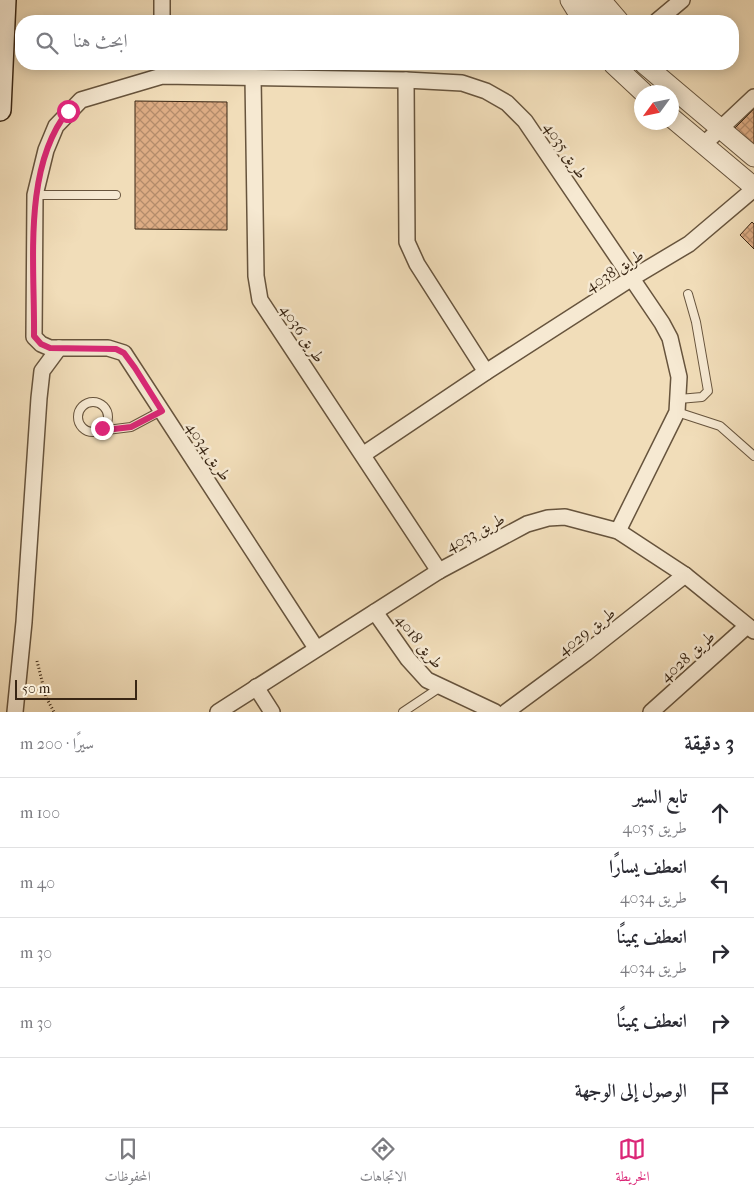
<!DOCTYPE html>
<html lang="ar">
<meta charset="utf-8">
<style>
body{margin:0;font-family:"IM FELL French Canon",Amiri,serif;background:#f2f2f3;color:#2b2b33;direction:rtl}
.compass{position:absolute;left:634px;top:85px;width:45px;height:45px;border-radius:50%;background:#fff;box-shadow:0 2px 12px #0003;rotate:237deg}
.scale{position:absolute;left:15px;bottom:12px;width:122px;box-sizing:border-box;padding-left:5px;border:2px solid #392614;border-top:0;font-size:14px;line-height:18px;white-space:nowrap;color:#392614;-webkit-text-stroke:4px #f6e9d2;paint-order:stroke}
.stop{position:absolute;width:15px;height:15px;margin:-11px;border:4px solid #db2777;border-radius:50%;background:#fff}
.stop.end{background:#db2777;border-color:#fff;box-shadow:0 1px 5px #0008}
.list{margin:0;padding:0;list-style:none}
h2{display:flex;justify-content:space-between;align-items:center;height:65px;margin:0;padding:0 20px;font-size:21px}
h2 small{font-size:16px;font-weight:400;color:#7c7c81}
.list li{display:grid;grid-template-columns:32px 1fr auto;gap:15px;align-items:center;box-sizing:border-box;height:70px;padding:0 20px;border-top:1px solid #e1e1e2}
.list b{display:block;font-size:19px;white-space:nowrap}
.list p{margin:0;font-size:16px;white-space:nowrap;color:#7c7c81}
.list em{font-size:16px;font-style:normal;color:#7c7c81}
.icon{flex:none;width:28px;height:28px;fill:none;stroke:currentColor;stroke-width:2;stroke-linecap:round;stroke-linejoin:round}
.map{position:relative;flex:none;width:754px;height:712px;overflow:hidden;direction:ltr}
.search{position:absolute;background:#fff;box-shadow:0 2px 12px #0003;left:15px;right:15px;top:15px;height:55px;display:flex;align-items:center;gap:12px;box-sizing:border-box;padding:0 18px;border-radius:20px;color:#7c7c81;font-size:19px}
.sheet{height:415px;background:#fff}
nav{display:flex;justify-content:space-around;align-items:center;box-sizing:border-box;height:70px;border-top:1px solid #e1e1e2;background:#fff;font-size:14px;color:#7c7c81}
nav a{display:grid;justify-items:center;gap:2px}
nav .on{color:#db2777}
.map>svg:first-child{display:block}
.building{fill:url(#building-cross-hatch);stroke:#392614}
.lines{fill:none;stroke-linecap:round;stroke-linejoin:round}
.service-casing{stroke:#67543d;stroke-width:10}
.minor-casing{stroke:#67543d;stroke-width:18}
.tertiary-casing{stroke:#67543d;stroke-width:21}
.secondary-casing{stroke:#392614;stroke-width:24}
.path{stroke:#392614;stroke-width:3;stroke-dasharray:1 2.5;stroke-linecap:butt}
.service{stroke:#f6e9d2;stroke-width:8}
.minor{stroke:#f6e9d2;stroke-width:15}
.tertiary{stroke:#f6e9d2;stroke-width:19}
.secondary{stroke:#f6e9d2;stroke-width:21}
.route{stroke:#db2777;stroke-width:6}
.labels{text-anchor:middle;stroke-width:5;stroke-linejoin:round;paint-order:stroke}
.street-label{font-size:16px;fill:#392614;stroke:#f6e9d2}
</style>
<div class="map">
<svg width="754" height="712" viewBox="0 0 754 712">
<defs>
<pattern id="building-cross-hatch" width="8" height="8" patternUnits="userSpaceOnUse" patternTransform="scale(1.25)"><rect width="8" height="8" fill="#ddac84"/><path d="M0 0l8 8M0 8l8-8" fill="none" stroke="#b48c6b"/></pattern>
</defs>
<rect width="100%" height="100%" fill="#f1ddb9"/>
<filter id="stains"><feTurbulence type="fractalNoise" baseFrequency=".004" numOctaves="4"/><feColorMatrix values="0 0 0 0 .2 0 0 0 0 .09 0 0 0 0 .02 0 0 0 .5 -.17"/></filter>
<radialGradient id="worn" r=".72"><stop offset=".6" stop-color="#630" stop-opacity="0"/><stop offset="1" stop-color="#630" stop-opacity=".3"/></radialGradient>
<g class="building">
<path d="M135 101 227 102V230L135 229Z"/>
<path d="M754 109V148L734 129Z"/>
<path d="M752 222 754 224V249L740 235Z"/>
</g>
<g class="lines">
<defs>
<g id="service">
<path d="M35 195H116"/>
<path d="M679 399 702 397 708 391 696 322 688 294"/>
<circle cx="93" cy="417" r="15"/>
<path d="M677 412 720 426 754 456"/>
<path d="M99 431 131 427 161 411"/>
<path d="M403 712 439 688"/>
</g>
<g id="minor">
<path d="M162 0V21"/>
<path d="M657 21 682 0"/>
<path d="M253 77 256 276 260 300 439 571"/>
<path d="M406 80 407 242 417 264 486 372"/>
<path d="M703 145 754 97"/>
<path d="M364 454 486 372 632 278 689 244 754 189"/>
<path d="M375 612 408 659 427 680 495 712"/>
<path d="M316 648 124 353 108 348H50L41 344 34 337 35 195 46 150 56 126 81 100 162 76 406 80 462 83 486 91 507 103 525 121 662 323 670 338 679 377 677 412 618 531"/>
<path d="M256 687 272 712"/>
<path d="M15 712 24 622 39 398 42 371 59 348"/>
<path d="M218 712 439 571 527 524 548 518 565 517 618 531 685 575 754 631"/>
<path d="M506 712 586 653 685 575"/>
<path d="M651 712 747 626"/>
</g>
<g id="tertiary">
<path d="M570 0 583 21"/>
<path d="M586 0 600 21"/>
<path d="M601 0 619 21"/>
<path d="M613 64 643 92"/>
<path d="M644 64 754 157"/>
<path d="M672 118 754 187"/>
</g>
<path id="secondary" d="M0 110 5 0"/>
</defs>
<use href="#service" class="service-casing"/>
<use href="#minor" class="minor-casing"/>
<use href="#tertiary" class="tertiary-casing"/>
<use href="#secondary" class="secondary-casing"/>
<path class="path" d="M37 661 46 697 54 712"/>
<use href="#service" class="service"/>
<use href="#minor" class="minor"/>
<use href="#tertiary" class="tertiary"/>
<use href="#secondary" class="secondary"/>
</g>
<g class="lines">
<path class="route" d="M68 111C22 168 35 267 34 336L41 344 50 348 116 349 124 353 135 368 162 411 131 427 97 431 102 428"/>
</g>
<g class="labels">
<g class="street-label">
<text transform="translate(566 150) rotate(56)" y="6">طريق 4035</text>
<text transform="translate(614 270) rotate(-32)" y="6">طريق 4038</text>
<text transform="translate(303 333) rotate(56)" y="6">طريق 4036</text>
<text transform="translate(209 451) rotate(56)" y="6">طريق 4034</text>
<text transform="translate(475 532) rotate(-28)" y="6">طريق 4033</text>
<text transform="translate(586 631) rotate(-38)" y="6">طريق 4029</text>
<text transform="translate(420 641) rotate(51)" y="6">طريق 4018</text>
<text transform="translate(687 656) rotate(-42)" y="6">طريق 4028</text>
</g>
</g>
<rect width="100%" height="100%" filter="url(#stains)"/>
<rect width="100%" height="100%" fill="url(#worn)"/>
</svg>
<svg class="compass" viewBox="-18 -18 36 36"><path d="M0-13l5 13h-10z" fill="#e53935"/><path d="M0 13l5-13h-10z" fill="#7c7c81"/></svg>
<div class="scale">50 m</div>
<div class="stop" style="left:68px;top:111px"></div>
<div class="stop end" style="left:102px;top:428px"></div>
<div class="search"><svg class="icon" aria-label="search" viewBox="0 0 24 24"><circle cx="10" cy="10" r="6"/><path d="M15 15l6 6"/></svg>ابحث هنا</div>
</div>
<section class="sheet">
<h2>3 دقيقة<small>سيرًا · 200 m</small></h2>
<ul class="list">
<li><svg class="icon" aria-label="ahead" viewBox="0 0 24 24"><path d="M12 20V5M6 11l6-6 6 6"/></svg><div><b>تابع السير</b><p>طريق 4035</p></div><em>100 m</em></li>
<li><svg class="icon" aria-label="left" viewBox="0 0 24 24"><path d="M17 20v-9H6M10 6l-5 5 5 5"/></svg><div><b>انعطف يسارًا</b><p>طريق 4034</p></div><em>40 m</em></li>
<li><svg class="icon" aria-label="right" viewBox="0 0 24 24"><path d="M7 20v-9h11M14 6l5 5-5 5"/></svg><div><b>انعطف يمينًا</b><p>طريق 4034</p></div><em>30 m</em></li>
<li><svg class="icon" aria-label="right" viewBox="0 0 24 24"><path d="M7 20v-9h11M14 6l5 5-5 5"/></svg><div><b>انعطف يمينًا</b></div><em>30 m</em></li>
<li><svg class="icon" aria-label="arrive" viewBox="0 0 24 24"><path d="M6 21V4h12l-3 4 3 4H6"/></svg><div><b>الوصول إلى الوجهة</b></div></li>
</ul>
</section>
<nav>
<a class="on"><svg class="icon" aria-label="map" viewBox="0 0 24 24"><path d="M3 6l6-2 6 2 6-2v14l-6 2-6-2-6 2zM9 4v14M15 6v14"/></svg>الخريطة</a>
<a><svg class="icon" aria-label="directions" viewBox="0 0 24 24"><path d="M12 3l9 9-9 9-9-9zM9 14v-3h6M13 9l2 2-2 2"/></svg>الاتجاهات</a>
<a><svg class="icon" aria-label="saved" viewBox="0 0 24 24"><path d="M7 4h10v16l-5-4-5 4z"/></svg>المحفوظات</a>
</nav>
